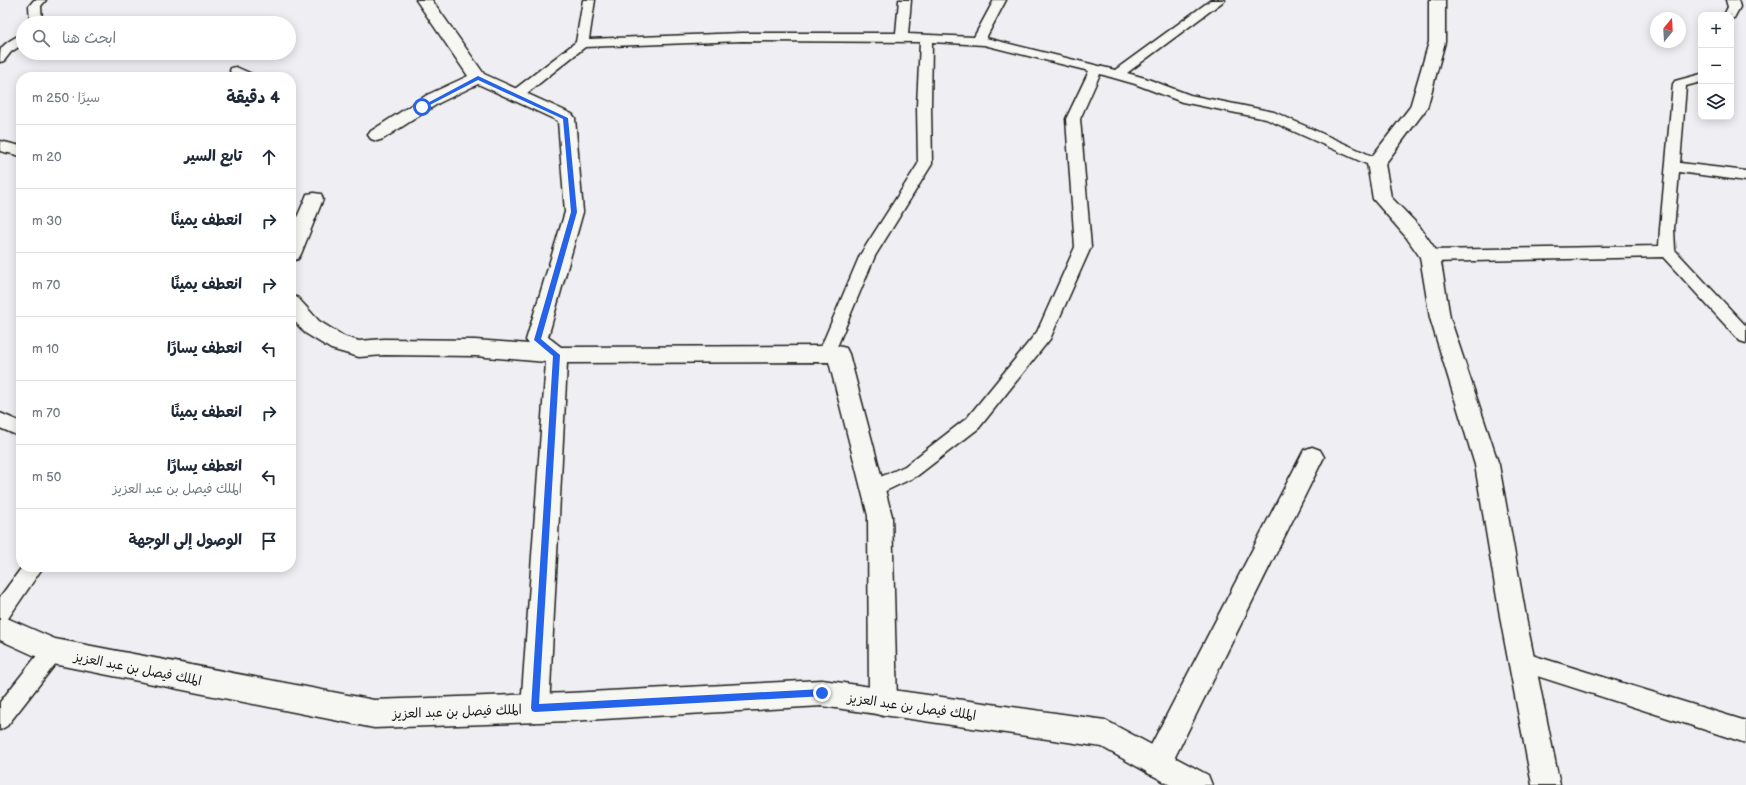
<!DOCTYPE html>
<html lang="ar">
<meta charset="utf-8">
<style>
body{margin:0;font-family:"Balsamiq Sans","Playpen Sans Arabic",sans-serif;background:#f2f2f3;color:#1f2937;direction:rtl}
.controls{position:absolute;right:12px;top:12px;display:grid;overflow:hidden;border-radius:8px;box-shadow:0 2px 10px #0003}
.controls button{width:36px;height:36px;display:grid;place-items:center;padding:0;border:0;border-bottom:1px solid #e0e1e3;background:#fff;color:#1f2937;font:20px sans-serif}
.compass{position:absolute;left:1650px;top:12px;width:36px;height:36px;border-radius:50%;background:#fff;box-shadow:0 2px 10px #0003;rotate:18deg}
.stop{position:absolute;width:12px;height:12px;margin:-9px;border:3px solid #2563eb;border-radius:50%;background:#fff}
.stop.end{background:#2563eb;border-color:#fff;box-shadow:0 1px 4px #0008}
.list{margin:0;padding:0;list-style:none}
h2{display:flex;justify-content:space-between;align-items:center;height:52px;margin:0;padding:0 16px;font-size:17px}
h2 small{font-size:13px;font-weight:400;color:#747a83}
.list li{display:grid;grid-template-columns:26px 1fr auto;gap:12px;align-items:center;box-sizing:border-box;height:64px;padding:0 16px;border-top:1px solid #e0e1e3}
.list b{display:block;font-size:15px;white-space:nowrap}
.list p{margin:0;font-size:13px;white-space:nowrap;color:#747a83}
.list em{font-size:13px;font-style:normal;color:#747a83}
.icon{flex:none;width:22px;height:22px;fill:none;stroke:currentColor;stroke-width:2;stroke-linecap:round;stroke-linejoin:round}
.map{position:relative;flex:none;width:1746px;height:785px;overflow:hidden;direction:ltr}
.search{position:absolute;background:#fff;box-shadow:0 2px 10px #0003;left:16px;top:16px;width:280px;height:44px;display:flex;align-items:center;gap:10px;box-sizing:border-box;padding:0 14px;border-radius:22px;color:#747a83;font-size:15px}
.panel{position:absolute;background:#fff;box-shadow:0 2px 10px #0003;left:16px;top:72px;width:280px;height:500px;border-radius:16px;direction:rtl}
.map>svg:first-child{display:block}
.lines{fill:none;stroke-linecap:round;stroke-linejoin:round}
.lane-casing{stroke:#1c1c1c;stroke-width:3}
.street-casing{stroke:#1c1c1c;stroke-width:3}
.secondary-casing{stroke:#1c1c1c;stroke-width:3}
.lane{fill:#f6f6f2;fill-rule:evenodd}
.street{fill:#f6f6f2;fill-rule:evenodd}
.secondary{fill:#f6f6f2;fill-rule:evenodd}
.route{fill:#2563eb}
.labels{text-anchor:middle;stroke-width:3.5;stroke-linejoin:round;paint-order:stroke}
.near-street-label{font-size:13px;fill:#1c1c1c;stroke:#f6f6f2}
</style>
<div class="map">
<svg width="1746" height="785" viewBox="0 0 1746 785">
<rect width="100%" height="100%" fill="#efeef3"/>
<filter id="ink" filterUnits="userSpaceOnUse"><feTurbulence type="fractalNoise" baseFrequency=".025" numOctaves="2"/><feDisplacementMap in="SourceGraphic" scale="8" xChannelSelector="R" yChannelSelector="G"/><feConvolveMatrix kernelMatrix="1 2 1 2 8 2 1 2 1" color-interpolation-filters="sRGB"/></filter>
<g filter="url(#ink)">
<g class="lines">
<defs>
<g id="lane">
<path d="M34 0H46L41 6 42 23H30L29 6Z"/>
<path d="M583 0H595L589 39 742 33H896L899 0H911L908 34 974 37 994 0H1006L986 38 1115 70 1211 0H1225L1127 73 1145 78 1190 95 1274 112 1381 160 1383 163 1381 166 1376 168 1371 166 1266 119 1182 102 1135 84 1100 74 1080 119 1091 247 1050 339 979 428 917 476 873 497 867 495 864 489 867 483 905 466 967 418 1037 332 1075 247 1066 119 1089 71 984 45 932 42 931 106 932 164 875 256 834 354 832 359 826 360 820 359 818 354 860 255 918 164 917 106 920 42 742 41 585 47 521 98H511L509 95 511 92 576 42Z"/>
<path d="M1726 0H1738L1740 7 1734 18H1731V15H1724L1728 7Z"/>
<path d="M23 34V44L11 52 4 61 0 62C0 58 0 52 1 49 4 43 17 36 23 34Z"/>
<path d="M236 67 252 74 253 77C245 77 235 79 230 71L231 68Z"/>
<path d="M1701 74V82L1686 86 1680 163 1746 171V181L1679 172 1674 229 1675 250 1746 326V343L1740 341 1663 257 1430 262 1425 260 1422 256 1425 252 1430 250 1659 246 1660 229 1673 84 1675 81Z"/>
<path d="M0 141 21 146V156L0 151Z"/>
<path d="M0 413 21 422V437L0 428Z"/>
<path d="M22 567H43L7 620 0 622V597Z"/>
<path d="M53 641 60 644 63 651 60 658 7 726 0 730V702L46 644Z"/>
<path d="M1522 652 1746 721V743L1515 669 1512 662 1515 655Z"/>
</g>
<g id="street">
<path d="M416 0H432L484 74 572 114 575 118 583 212 548 337 561 347 838 346 846 348 849 354 892 516 897 702 893 712 883 716 873 712 869 702 868 516 829 362 567 363 549 708 545 718 535 722 525 718 521 708 546 362 475 356 384 355 359 357 331 349 305 333 291 317V295L298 298 319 321 345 337 359 341 384 339 475 340 529 344 526 340 565 212 558 121 478 84 439 103 383 139 377 141 371 139 368 135 371 131 427 95 468 76Z"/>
<path d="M1429 0H1445V42L1427 108 1385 164 1391 197 1420 227 1440 256 1450 318 1499 465 1528 628 1560 785H1532L1502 628 1475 465 1430 318 1420 257 1406 237 1373 199 1367 163 1410 107 1429 42Z"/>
<path d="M314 193 321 194 323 199 301 254 298 259 291 261V231L305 199 307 194Z"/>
<path d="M1312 447 1320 450 1324 457 1167 773 1157 777 1147 773 1143 763 1147 753 1304 450Z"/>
</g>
<path id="secondary" d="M0 615 55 639 374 700 569 693 822 680 1105 720 1208 775 1212 785H1170L1102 747 822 706 569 721 374 728 53 664 0 640Z"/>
</defs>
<use href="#lane" class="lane-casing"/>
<use href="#street" class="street-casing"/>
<use href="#secondary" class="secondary-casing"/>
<use href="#lane" class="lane"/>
<use href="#street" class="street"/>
<use href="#secondary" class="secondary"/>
</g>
</g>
<path class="route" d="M478 76 568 118 577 212 541 339 560 355 539 704 822 689 826 693 825 696 535 712 532 711 531 708 553 356 534 340 571 212 563 119 478 80 424 108 420 107Z"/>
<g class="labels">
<g class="near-street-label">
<text transform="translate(138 668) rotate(11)" y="5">الملك فيصل بن عبد العزيز</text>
<text transform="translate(912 706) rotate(8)" y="5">الملك فيصل بن عبد العزيز</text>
<text transform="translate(457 711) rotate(-2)" y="5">الملك فيصل بن عبد العزيز</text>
</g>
</g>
</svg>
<div class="controls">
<button>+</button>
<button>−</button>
<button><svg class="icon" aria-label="layers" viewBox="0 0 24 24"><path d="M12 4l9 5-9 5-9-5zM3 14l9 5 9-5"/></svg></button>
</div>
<svg class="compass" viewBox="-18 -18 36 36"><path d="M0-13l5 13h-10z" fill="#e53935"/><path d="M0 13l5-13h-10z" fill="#747a83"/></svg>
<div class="stop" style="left:422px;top:107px"></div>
<div class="stop end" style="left:822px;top:693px"></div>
<div class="search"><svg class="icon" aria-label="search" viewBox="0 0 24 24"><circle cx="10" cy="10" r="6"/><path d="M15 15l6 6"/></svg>ابحث هنا</div>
<section class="panel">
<h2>4 دقيقة<small>سيرًا · 250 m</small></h2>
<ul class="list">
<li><svg class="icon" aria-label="ahead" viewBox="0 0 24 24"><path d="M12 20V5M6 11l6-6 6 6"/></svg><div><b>تابع السير</b></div><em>20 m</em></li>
<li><svg class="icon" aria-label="right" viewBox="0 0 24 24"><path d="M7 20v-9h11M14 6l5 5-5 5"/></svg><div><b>انعطف يمينًا</b></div><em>30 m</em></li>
<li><svg class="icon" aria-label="right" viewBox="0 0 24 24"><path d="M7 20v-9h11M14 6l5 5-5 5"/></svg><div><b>انعطف يمينًا</b></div><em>70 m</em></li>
<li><svg class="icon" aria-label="left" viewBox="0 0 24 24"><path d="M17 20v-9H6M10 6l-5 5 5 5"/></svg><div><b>انعطف يسارًا</b></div><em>10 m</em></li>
<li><svg class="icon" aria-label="right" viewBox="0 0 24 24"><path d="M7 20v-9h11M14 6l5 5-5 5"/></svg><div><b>انعطف يمينًا</b></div><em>70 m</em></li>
<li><svg class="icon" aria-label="left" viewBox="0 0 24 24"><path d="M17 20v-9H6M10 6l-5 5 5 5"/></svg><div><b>انعطف يسارًا</b><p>الملك فيصل بن عبد العزيز</p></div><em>50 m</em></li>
<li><svg class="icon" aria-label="arrive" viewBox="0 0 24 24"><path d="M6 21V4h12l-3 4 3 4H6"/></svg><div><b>الوصول إلى الوجهة</b></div></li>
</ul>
</section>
</div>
